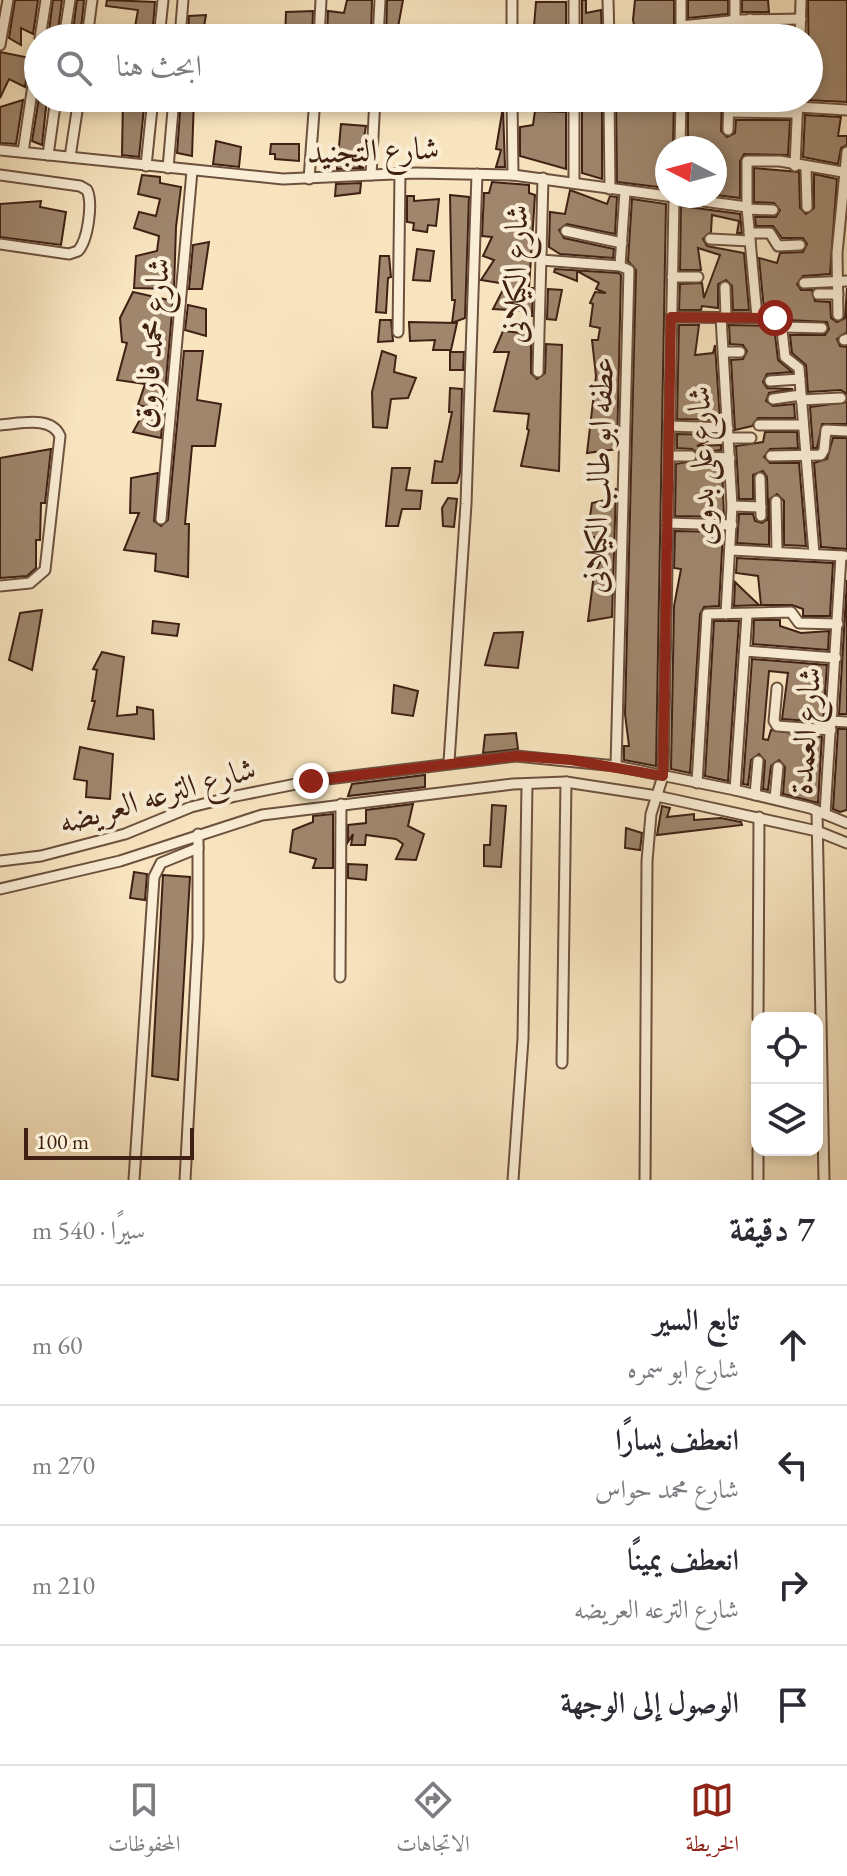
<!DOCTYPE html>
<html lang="ar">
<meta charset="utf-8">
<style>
body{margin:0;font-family:"EB Garamond",Amiri,serif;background:#f2f2f3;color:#2b2b33;direction:rtl}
.controls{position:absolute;right:24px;bottom:24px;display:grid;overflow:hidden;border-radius:16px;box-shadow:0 4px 12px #0003}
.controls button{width:72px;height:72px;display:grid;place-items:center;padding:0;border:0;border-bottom:2px solid #e1e1e2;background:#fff;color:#2b2b33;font:40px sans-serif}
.compass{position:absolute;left:655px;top:136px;width:72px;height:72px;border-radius:50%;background:#fff;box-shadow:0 4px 12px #0003;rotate:276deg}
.scale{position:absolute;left:24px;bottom:20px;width:170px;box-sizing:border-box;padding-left:8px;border:4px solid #3f2013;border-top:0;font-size:22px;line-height:28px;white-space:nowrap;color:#3f2013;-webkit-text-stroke:6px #faeed6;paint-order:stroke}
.stop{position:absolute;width:24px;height:24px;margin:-18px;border:6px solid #8f2418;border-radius:50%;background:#fff}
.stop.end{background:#8f2418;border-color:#fff;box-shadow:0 2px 8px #0008}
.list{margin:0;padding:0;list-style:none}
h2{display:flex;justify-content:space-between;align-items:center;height:104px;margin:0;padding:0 32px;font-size:34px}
h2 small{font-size:26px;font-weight:400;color:#7c7c81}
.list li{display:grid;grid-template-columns:52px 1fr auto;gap:24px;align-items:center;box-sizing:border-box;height:120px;padding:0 32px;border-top:2px solid #e1e1e2}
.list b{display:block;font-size:30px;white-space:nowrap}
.list p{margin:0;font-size:26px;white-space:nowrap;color:#7c7c81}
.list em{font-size:26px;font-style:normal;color:#7c7c81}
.icon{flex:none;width:44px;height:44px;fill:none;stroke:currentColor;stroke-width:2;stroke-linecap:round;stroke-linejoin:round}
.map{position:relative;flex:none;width:847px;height:1180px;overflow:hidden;direction:ltr}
.search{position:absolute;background:#fff;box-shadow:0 4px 12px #0003;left:24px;right:24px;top:24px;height:88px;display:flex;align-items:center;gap:20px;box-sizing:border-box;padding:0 28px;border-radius:44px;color:#7c7c81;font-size:30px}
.sheet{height:584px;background:#fff}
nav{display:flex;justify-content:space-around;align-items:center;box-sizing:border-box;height:112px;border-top:2px solid #e1e1e2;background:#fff;font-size:22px;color:#7c7c81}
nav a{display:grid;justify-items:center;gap:4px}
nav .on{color:#8f2418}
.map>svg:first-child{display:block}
.building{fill:#9f866d;stroke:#3f2013;stroke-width:2}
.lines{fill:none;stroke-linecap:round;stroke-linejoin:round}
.minor-casing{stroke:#6d513e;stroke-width:13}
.minor{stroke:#faeed6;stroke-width:9}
.route{stroke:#8f2418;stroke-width:10}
.labels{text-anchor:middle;stroke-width:8;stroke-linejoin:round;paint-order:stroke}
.street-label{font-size:32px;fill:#3f2013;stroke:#faeed6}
</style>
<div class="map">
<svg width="847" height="1180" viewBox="0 0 847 1180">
<rect width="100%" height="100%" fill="#f8e5c0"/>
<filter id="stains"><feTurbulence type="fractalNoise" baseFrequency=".0025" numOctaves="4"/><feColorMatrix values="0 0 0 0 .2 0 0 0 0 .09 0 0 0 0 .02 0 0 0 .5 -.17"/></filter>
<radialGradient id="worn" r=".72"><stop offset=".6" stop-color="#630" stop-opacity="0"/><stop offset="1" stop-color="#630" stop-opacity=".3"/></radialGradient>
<g class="building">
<path d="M15 0H38L33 34 21 28V45L9 38Z"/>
<path d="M53 0H62L57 38H48Z"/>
<path d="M77 0H84L82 20 79 38H72Z"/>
<path d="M107 0 155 2 152 38H133L138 10 106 6Z"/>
<path d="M347 0H372L371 38H327L328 11 344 13Z"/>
<path d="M387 0H403L396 38H386Z"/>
<path d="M582 0H586V13L601 10 602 38H582Z"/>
<path d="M635 0H674V38H637L633 20Z"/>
<path d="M688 0H728V14L688 18Z"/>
<path d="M742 0H768L769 12H742Z"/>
<path d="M808 0H847V102L805 100 809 98Z"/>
<path d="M536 2H566V38H533Z"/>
<path d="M313 11 312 38H285L286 12Z"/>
<path d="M206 15 202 38H188L189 16Z"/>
<path d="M724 29V38H688V33Z"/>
<path d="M0 52 30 58 25 87 9 79 0 98Z"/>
<path d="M39 98H47L42 145 32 141Z"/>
<path d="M123 98H145L139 157 122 155Z"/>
<path d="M181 98H194L192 156 177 153Z"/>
<path d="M582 98H602V179L582 173Z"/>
<path d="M616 98H674L673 148H667V188L617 182Z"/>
<path d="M688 98H722L721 131 727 137 735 133 736 120H790L788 155 744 154 740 161V198L716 195 722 175 715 171V148H688Z"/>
<rect x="736" y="98" width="54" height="7"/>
<path d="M23 100 16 144 0 143V107Z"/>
<path d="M503 107 505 167H496L501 150 496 149Z"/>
<path d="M535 111 566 112V169L520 156V127L533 125Z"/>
<path d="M805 115 841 117 838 136H847V145L841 148 838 164 803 157Z"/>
<path d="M341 124 366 126 359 166 364 168 337 169Z"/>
<path d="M216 141 241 147 239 167 213 164Z"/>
<path d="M271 144H299V161L275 159V154H270Z"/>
<path d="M754 168 799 172 800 208 806 214 814 208V174L837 179 830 274 803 276 797 284 801 290H812L815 301 830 302 831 318 837 322 845 318 847 288V332L837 339 840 346 847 347V394L841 390 808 392 806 365 792 353 790 335H825L829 329 827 322 788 320 778 311 764 310 759 258 777 263 780 253 803 252 807 244 803 238H782L773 226H756L755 217H776L780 210 774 203 754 202Z"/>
<path d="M142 175 160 177V183L181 187 176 227 174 289 134 288 136 256 157 251 159 236 134 228 139 212 156 216 160 199 138 194Z"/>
<path d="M492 182 529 185V193L535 195 529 288H533L532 316H527L528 311 493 309 506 284 481 280 494 260 483 256 492 237 482 236 484 193H489Z"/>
<path d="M361 183 360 193 335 196 336 184Z"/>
<path d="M570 190 607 204 610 196 617 197 615 234 567 224 559 230 564 238 614 249 613 258 560 254 549 247 550 212 565 214Z"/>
<path d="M450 195 469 197 465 318 452 323 455 300H452Z"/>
<path d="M407 196H414V201L439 199 436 226 428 225 427 232 413 230 414 223 407 222Z"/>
<path d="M632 199 666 204 656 766 624 760V746H629L625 714 636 270 628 261Z"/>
<path d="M41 201 40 207 66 212 61 245 0 237V204Z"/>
<path d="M681 206 740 214 742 233H737L739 221 712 215 711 232 703 239 707 246 744 253 749 310H733L732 286 726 280 718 284V308L702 306 701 310H679L680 284 702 283 704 298 720 255 698 248 701 270H680Z"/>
<path d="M209 242 202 289H189L193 245Z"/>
<path d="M417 249 434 251 430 281 413 280Z"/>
<path d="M380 256H389L391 277 388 278 386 313 376 312Z"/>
<path d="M555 269 618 273 621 275 617 449 587 453 596 376 592 340H598L600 328 590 326 593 304 590 303 595 292 606 293 596 289 599 283 577 271V281L554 272Z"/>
<path d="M548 289 562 290 556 320 547 319Z"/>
<path d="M133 292 173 301 161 438 133 432 147 407 138 405 145 384 117 380 127 343 122 342 120 318Z"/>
<path d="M188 305 206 309V336L185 330Z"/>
<path d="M380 320H391L393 341 378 342Z"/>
<path d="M409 322 457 323 451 350H433L435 340 410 341Z"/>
<path d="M679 325H699L695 355 713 353 715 345 720 420 677 419Z"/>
<path d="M729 325 774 326 778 360 792 372 767 374 763 382 767 388 793 389 769 393 766 401 773 406 794 404 795 418H758L752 426 735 430 731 360 743 359 747 351 743 345 730 344Z"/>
<path d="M503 331 531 334V373L537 379 545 373 546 344 562 345 559 471 521 466 529 430 527 429 529 414 494 411 509 352H494Z"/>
<path d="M184 351H203L197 400 221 404 215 446H192L185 524H189L188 577 155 571 156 554 124 550 139 513H130L131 478 158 473 154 521 161 526 168 520Z"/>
<path d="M382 351 396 356 394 372 416 378 408 398 391 399 387 428 373 427 372 392Z"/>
<path d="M450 352H464L463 370H450Z"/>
<path d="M450 388 462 389 460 473 457 483H432L435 461 442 462 452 412H449Z"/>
<path d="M847 402V424H822L817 448H813L810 407Z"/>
<path d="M765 432H797L798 448 770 449 764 457 770 463H799L806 546 784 545V501L777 494 769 500V545L737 543 739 514H753L755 521 762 523 768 519V506L767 477 763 471 753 475V499H739L736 446 763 442Z"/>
<path d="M677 434 720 435 697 446 721 445V450L698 453 692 449 677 448Z"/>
<path d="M833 438H847V549L821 547 814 463 827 459Z"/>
<path d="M51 449 45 503H41L40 540H36V568L27 576 0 578V458Z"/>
<path d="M697 460 703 464 722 465 724 517 675 516 676 464Z"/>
<path d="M392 468H410L406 490 422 491 420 509H402L398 526H386Z"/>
<path d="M616 488 612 617 588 621 594 574 601 561 592 560 594 537H587L592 503 614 498Z"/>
<path d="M448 498 457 499 454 527 443 526 442 508Z"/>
<path d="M675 531 723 532 719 606 704 607 700 614 690 773 671 769 674 606 681 569 674 568Z"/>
<path d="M737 558 833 563 830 616H803V609L792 605H761L758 576 736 573Z"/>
<path d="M847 580V714H839Z"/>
<path d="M735 582 759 605 734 606Z"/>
<path d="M42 610 32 670 9 660 20 613Z"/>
<path d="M754 620H780V626L801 633 829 631 828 650 753 644Z"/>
<path d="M153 621 179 624 177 636 152 633Z"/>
<path d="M714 621H739L728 781 705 776Z"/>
<path d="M523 632 518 668 485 665 494 633Z"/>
<path d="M102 652 124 657 117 716 137 714V707L153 710 154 739 88 729 95 701H92L97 670 93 669Z"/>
<path d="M752 659 827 665 823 722 782 719 788 673 769 671 763 739 768 740 771 730 822 737 818 803 783 794 785 767 779 760 771 766 768 790 763 789 765 761 759 754 751 760 748 785 743 784Z"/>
<path d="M394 685 418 691 413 716 392 713Z"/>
<path d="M838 729H847V810L840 812 833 809Z"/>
<path d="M516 733 518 749 483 753 485 735Z"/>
<path d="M80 747 113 754 110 799 86 797 87 781 74 779Z"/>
<path d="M425 775V787L348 796 352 784Z"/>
<path d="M413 804 408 826 424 834 416 860 396 859 403 844 396 839 366 835 365 845H351L353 834 348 842V825L366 823V810Z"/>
<path d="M492 805 506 806 501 867 484 866V845H490Z"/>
<path d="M662 806 670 808 667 817 694 814V820L721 818 741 822 742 825 657 835Z"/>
<path d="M333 814V868H313L316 859 290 852 293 830 313 822V816Z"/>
<path d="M626 828 642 833 640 850 625 848Z"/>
<path d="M348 864 367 865 366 880 348 878Z"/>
<path d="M134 872 147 874 145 900 130 898Z"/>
<path d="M163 875 190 877 178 1080 152 1076Z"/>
</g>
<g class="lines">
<defs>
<g id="minor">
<path d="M512 0V38"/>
<path d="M608 0 609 38"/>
<path d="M681 0V38"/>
<path d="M735 20V0"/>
<path d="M681 26 740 20 801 19"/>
<path d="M40 38 46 0"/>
<path d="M64 38 70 0"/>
<path d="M87 38 92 0"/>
<path d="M159 38 163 0"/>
<path d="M180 38 183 0"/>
<path d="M319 38 321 0"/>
<path d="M378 38 380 0"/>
<path d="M574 38V0"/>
<path d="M731 38V21"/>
<path d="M750 38V19"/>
<path d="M800 38 801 0"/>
<path d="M0 45 8 0"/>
<path d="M512 98 513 175"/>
<path d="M609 98 610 189"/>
<path d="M798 107 847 110"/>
<path d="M729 112 797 113"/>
<path d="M728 130 729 98"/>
<path d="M680 148 681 98"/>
<path d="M0 150 283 179 416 173 513 175 747 207"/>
<path d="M23 152 38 52"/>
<path d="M48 155 56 98"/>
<path d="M70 157 79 98"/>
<path d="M146 166 153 98"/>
<path d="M795 166 798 98"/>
<path d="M168 168 174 98"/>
<path d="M806 168 807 207"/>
<path d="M0 175 80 186 87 190C93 203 88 240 78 251L69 254 0 244"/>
<path d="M371 175 375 98"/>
<path d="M309 179 315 98"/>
<path d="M574 182V98"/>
<path d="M747 209 773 210"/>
<path d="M566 231 622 243"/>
<path d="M749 233H770L778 246 800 245"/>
<path d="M710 239 750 241"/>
<path d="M541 260 620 266"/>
<path d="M672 277H698"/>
<path d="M804 283 847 281"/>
<path d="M725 287 726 317"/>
<path d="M818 294H838"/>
<path d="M838 315 837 253 847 152"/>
<path d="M671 317 775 318 781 321 785 357 799 368 814 554"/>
<path d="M721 317 732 506 726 614"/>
<path d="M757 317 747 207V161H780L843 172"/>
<path d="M783 327 822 328"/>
<path d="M398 332 400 173"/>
<path d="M844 340 847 339"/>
<path d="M724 352H740"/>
<path d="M538 372 543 178"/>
<path d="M770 381 800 379"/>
<path d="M773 399 801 395"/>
<path d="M801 400 841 398"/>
<path d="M0 425C19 424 51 415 60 436L45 570 30 583 0 586"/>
<path d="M759 425H803"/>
<path d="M669 426 728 428"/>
<path d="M729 438H751"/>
<path d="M669 456H691"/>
<path d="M771 456 821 455 824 450 826 430 847 431"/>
<path d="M704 457 730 458"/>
<path d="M760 478 761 516"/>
<path d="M776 501 777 552"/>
<path d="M732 506 761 507"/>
<path d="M161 519 192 171"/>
<path d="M667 523 732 525"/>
<path d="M731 550 844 556"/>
<path d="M745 651 836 658"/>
<path d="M777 688 774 721 777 726 831 730"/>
<path d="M831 721 847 722"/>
<path d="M449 762 466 504 477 174"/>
<path d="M616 766 629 270 620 266 625 192"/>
<path d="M697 783 707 614 791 612 799 623 838 624"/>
<path d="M735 790 747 615"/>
<path d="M755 795 758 761"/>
<path d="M775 799 778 767"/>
<path d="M817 811 824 1180"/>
<path d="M825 814 841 556"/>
<path d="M0 861 41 856 125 834 191 807 236 796 311 781 516 756 616 766 735 790 810 808 847 823"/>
<path d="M0 889 120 861 262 815 513 784 566 782 657 796 817 831 847 843"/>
<path d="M340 977 341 804"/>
<path d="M758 1018 759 817"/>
<path d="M562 1063 566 782"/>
<path d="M134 1180 154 877 161 863 198 848"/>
<path d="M185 1180 198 938V834"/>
<path d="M513 1180 523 1039 527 785"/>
<path d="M645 1180 647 861 651 814 663 776 674 200"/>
<path d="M758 1180V1150"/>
</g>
</defs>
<use href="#minor" class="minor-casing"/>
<use href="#minor" class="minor"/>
</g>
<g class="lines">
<path class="route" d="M311 781 516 756 571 760 663 776 671 317 775 318"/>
</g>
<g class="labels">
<g class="street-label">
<text transform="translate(373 150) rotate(-2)" y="11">شارع التجنيد</text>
<text transform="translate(515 274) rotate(-89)" y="11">شارع الكيلانى</text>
<text transform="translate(151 343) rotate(-85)" y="11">شارع محمد فاروق</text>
<text transform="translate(701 466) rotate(-92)" y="11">شارع على بدوى</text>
<text transform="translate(598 475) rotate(-88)" y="11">عطفه ابو طالب الكيلانى</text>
<text transform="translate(805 731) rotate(-86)" y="11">شارع العمدة</text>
<text transform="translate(157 795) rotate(-16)" y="11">شارع الترعه العريضه</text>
</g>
</g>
<rect width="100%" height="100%" filter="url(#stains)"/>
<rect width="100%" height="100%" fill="url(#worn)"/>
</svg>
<div class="controls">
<button><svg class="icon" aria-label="locate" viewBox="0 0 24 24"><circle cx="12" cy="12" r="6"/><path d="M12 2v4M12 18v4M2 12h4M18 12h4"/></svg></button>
<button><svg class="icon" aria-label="layers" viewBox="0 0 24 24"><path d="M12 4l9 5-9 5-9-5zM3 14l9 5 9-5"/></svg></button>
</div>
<svg class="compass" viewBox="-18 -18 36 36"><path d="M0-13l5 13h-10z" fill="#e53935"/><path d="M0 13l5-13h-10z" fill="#7c7c81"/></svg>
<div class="scale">100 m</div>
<div class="stop" style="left:775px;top:318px"></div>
<div class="stop end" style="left:311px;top:781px"></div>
<div class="search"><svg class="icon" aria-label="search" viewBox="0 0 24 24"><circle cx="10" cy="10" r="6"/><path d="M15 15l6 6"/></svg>ابحث هنا</div>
</div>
<section class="sheet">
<h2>7 دقيقة<small>سيرًا · 540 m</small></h2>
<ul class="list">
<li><svg class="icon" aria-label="ahead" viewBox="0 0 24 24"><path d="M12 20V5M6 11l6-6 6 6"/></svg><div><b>تابع السير</b><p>شارع ابو سمره</p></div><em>60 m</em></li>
<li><svg class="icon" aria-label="left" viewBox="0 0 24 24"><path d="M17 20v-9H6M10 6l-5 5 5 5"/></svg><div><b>انعطف يسارًا</b><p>شارع محمد حواس</p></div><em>270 m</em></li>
<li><svg class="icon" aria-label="right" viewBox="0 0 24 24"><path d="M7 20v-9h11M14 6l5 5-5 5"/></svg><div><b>انعطف يمينًا</b><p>شارع الترعه العريضه</p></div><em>210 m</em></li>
<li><svg class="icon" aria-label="arrive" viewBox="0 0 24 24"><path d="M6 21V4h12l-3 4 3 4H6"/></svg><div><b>الوصول إلى الوجهة</b></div></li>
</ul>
</section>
<nav>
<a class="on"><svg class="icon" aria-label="map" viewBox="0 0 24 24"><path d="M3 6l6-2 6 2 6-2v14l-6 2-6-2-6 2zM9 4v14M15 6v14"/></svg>الخريطة</a>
<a><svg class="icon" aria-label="directions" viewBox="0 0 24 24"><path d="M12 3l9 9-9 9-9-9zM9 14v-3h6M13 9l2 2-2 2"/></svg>الاتجاهات</a>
<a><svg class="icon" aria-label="saved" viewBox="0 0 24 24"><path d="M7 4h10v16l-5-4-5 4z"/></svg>المحفوظات</a>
</nav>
